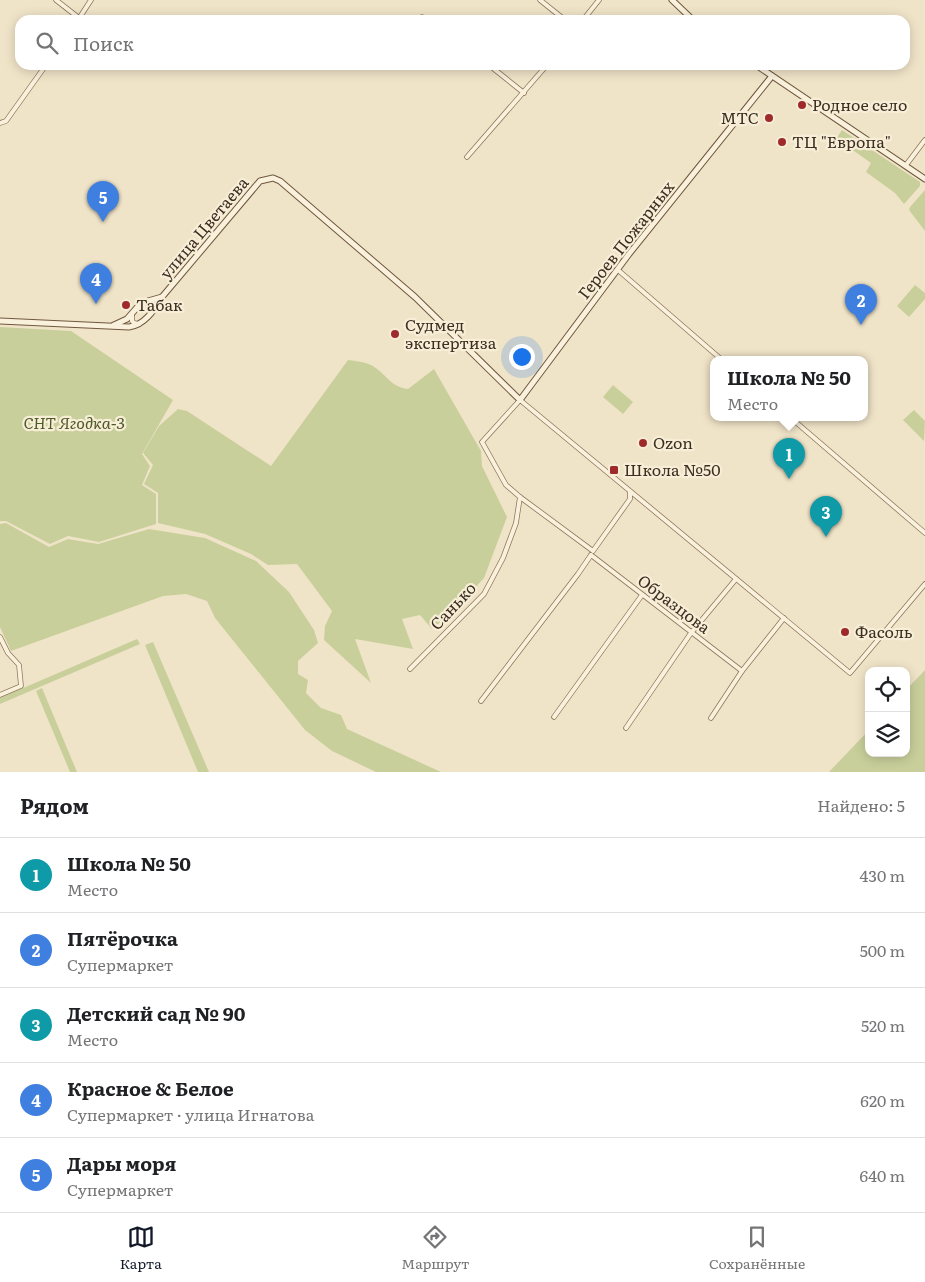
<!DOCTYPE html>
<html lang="ru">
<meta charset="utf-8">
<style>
body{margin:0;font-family:Literata,serif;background:#f6f6f6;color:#202124}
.controls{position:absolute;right:15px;bottom:15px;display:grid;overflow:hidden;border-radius:10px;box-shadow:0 2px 12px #0003}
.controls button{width:45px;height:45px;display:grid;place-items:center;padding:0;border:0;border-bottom:1px solid #e0e0e0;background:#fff;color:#202124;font:25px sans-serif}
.you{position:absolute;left:521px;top:356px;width:18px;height:18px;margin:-12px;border:4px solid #fff;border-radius:50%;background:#1a73e8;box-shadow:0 0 0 8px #1a73e833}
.badge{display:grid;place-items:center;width:32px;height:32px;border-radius:50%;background:#111827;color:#fff;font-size:16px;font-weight:700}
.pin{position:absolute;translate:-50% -41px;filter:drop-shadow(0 1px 2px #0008)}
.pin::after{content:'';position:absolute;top:26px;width:18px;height:15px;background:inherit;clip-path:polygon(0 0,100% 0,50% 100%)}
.popup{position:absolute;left:710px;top:356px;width:158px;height:65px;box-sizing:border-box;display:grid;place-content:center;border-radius:10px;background:#fff;filter:drop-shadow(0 1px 4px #0005);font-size:16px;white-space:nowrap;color:#757577}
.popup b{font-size:19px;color:#202124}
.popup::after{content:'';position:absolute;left:50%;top:100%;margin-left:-10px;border:10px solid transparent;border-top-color:#fff}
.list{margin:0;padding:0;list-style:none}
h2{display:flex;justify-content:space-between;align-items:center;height:65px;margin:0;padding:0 20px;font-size:21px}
h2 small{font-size:16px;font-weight:400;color:#757577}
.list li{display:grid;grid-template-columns:32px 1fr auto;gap:15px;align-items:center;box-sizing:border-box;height:75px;padding:0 20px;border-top:1px solid #e0e0e0}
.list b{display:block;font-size:19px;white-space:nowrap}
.list p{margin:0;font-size:16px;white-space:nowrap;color:#757577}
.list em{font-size:16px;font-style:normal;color:#757577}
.icon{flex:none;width:28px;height:28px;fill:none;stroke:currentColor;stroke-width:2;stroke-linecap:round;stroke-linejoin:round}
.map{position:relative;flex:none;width:925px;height:772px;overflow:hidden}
.search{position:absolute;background:#fff;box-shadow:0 2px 12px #0003;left:15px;right:15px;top:15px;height:55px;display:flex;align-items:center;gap:12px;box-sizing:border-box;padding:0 18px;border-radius:15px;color:#757577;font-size:19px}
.sheet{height:440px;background:#fff}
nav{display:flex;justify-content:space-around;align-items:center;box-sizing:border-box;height:70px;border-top:1px solid #e0e0e0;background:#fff;font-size:14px;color:#757577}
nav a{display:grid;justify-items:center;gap:2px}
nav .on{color:#111827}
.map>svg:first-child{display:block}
.green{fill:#c9cf9b}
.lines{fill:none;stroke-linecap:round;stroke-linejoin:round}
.minor-casing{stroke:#8d765c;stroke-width:5.5}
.secondary-casing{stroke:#6f573f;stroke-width:7}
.minor{stroke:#faf1dc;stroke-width:4}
.secondary{stroke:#faf1dc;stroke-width:5}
.poi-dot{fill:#9e2a2b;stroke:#f7eed8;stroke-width:2}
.labels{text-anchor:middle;stroke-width:4.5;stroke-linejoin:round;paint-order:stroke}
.poi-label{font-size:16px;fill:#3d2e20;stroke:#f7eed8;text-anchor:start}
.street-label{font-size:16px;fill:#3d2e20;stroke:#f7eed8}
.park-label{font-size:16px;font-style:italic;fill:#4d5a26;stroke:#f7eed8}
</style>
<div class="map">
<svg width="925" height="772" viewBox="0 0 925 772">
<rect width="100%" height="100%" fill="#f0e4c8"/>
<g class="green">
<path d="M842 130 920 182V186L904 204 895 193 866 172 871 163 840 141 836 143V139Z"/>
<path d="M925 190V231L909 210 910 207Z"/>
<path d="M915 285 925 293V299L909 317 897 306Z"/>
<path d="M0 327 71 331 173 400 142 454 150 466 142 485 156 494V524L99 542 68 536 50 544 6 521H0Z"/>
<path d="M348 360C356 361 364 362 371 365 386 373 390 387 408 389L434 369 481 451 482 466 507 517 484 578 456 609 432 629 420 615 402 619 413 649 355 639 371 683 324 640 325 626 332 611 297 564 268 565 251 554 205 534 158 523V493L144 484 153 465 143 453 159 426 178 409 187 411 271 466Z"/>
<path d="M613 385 633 402 623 414 603 397Z"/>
<path d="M914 410 925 421 924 441 903 420Z"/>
<path d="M6 523 49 547 68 539 98 544 149 529 205 538 256 561 289 592 314 630 318 643 298 661V674L308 680 306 693 321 708 341 715 347 729 441 772H376L332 751 305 730 215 618 207 601 186 594 163 596 11 651 0 627V524Z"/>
<path d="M137 639 140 644 0 704V698Z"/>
<path d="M153 642 209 772H198L145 645Z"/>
<path d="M925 670V772H829L869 730V753H906V690Z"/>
<path d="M42 688 77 772H70L36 691Z"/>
</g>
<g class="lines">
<defs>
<g id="minor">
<path d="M56 0 79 18"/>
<path d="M540 0 565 20"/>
<path d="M422 17 429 20"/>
<path d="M78 20 91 0"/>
<path d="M583 20 599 0"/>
<path d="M489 65 524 93"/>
<path d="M0 123 6 121 46 65"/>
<path d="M467 157 547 65"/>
<path d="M906 165 925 140"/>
<path d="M618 270 722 360"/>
<path d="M132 314V321L134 323 139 324"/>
<path d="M791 418 925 533"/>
<path d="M630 492V499L593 551 520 497 506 485 482 442 520 400 850 673 925 584"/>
<path d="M591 555 742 671"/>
<path d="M0 637 8 653 19 665 21 686 0 695"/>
<path d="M410 669 484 594 503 558 516 523 520 497"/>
<path d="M481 701 578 574 591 555"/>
<path d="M554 717 642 595"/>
<path d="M711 718 742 671 784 618"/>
<path d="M626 728 691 633 736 579"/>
</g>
<g id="secondary">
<path d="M672 0 693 20"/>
<path d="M756 65 925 179"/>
<path d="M0 321 129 327C145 325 154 310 162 297L260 181 273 178 280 181 415 297 520 400 629 254 772 76"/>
<path d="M114 325 127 319 141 303 162 297"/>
</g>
</defs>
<use href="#minor" class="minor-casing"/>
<use href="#secondary" class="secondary-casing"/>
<use href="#minor" class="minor"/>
<use href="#secondary" class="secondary"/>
</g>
<g class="poi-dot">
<circle cx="802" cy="105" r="5"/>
<circle cx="769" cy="118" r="5"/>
<circle cx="782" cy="142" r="5"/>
<circle cx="126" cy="305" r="5"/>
<circle cx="395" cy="334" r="5"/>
<circle cx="643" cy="443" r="5"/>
<rect x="609" y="465" width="10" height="10" rx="2.5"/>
<circle cx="845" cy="632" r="5"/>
</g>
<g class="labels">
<g class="poi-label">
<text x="812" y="111">Родное село</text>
<text x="759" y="124" text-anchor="end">МТС</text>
<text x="792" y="148">ТЦ "Европа"</text>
<text x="136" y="311">Табак</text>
<text x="405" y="331">Судмед<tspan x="405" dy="18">экспертиза</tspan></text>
<text x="653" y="449">Ozon</text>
<text x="624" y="476">Школа №50</text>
<text x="855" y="638">Фасоль</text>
</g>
<g class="street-label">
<text transform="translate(204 228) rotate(-50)" y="6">улица Цветаева</text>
<text transform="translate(626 240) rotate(-52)" y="6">Героев Пожарных</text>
<text transform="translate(674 604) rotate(37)" y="6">Образцова</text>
<text transform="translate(453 606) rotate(-47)" y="6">Санько</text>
</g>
<g class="park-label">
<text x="74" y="429">СНТ Ягодка-3</text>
</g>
</g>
</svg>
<div class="controls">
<button><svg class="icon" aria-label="locate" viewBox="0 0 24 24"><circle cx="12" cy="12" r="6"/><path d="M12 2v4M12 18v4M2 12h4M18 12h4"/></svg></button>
<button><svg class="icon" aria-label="layers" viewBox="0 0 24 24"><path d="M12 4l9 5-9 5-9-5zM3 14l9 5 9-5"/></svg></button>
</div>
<div class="you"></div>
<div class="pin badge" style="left:789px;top:479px;background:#0f9aa8">1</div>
<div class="popup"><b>Школа № 50</b>Место</div>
<div class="pin badge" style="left:861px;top:325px;background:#3f7fe0">2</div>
<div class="pin badge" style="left:826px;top:537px;background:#0f9aa8">3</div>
<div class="pin badge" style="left:96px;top:304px;background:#3f7fe0">4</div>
<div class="pin badge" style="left:103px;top:222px;background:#3f7fe0">5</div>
<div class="search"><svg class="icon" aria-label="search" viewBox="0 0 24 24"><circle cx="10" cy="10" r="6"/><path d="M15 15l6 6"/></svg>Поиск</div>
</div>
<section class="sheet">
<h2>Рядом<small>Найдено: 5</small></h2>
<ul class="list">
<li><span class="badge" style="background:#0f9aa8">1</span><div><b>Школа № 50</b><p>Место</p></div><em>430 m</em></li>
<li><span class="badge" style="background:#3f7fe0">2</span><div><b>Пятёрочка</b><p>Супермаркет</p></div><em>500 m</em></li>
<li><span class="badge" style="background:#0f9aa8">3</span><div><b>Детский сад № 90</b><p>Место</p></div><em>520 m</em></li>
<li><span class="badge" style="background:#3f7fe0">4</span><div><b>Красное &amp; Белое</b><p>Супермаркет · улица Игнатова</p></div><em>620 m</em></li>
<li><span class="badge" style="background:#3f7fe0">5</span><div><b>Дары моря</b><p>Супермаркет</p></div><em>640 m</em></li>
</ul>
</section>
<nav>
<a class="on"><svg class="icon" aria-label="map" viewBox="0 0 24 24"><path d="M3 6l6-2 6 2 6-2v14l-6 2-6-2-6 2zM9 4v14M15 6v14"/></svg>Карта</a>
<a><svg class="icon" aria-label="directions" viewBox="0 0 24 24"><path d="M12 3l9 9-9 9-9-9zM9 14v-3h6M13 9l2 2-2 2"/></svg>Маршрут</a>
<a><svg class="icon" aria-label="saved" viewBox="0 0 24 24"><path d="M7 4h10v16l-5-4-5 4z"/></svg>Сохранённые</a>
</nav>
